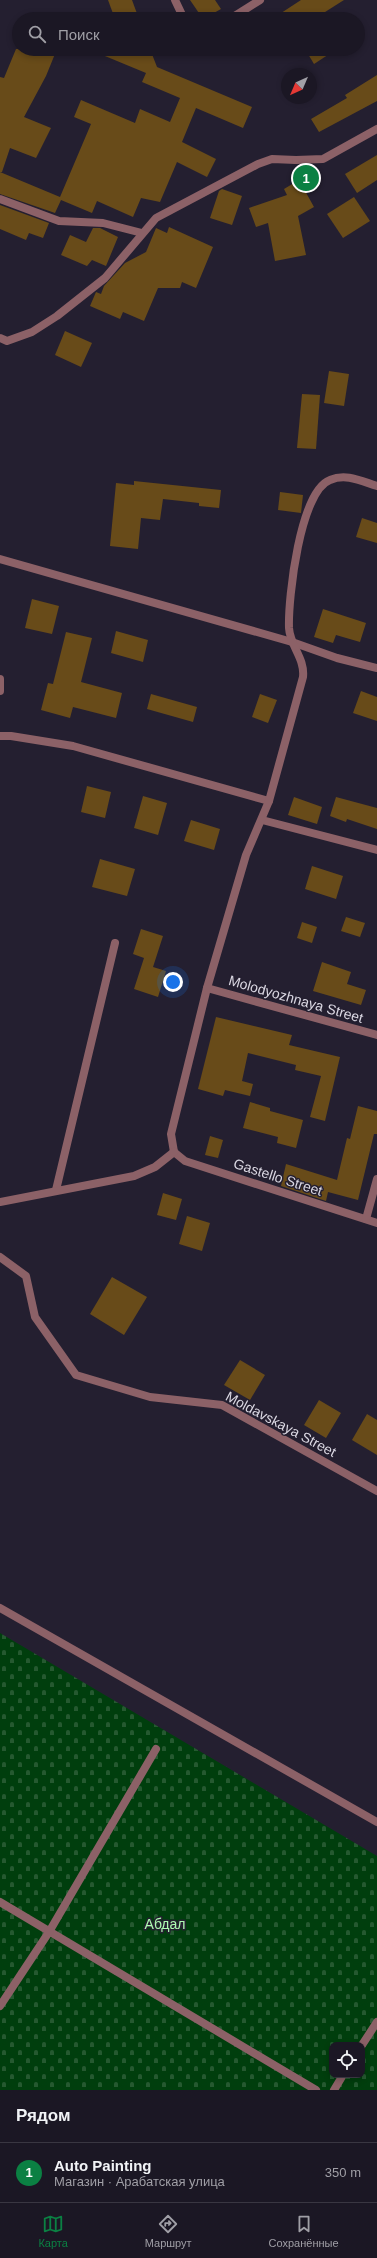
<!DOCTYPE html>
<html lang="ru">
<meta charset="utf-8">
<style>
body{margin:0;font-family:Arial,sans-serif;background:#24202c;color:#f1f3f6}
.controls{position:absolute;right:12px;bottom:12px;display:grid;overflow:hidden;border-radius:8px;box-shadow:0 2px 6px #0003}
.controls button{width:36px;height:36px;display:grid;place-items:center;padding:0;border:0;border-bottom:1px solid #393641;background:#1b1724;color:#f1f3f6;font:20px sans-serif}
.compass{position:absolute;left:281px;top:68px;width:36px;height:36px;border-radius:50%;background:#1b1724;box-shadow:0 2px 6px #0003;rotate:224deg}
.you{position:absolute;left:173px;top:982px;width:14px;height:14px;margin:-10px;border:3px solid #fff;border-radius:50%;background:#1a73e8;box-shadow:0 0 0 6px #1a73e833}
.badge{display:grid;place-items:center;width:26px;height:26px;border-radius:50%;background:#0b8043;color:#fff;font-size:13px;font-weight:700}
.pin{position:absolute;translate:-50% -50%;border:2px solid #fff;box-shadow:0 1px 4px #0006}
.list{margin:0;padding:0;list-style:none}
h2{display:flex;justify-content:space-between;align-items:center;height:52px;margin:0;padding:0 16px;font-size:17px}
h2 small{font-size:13px;font-weight:400;color:#a09fa6}
.list li{display:grid;grid-template-columns:26px 1fr auto;gap:12px;align-items:center;box-sizing:border-box;height:60px;padding:0 16px;border-top:1px solid #393641}
.list b{display:block;font-size:15px;white-space:nowrap}
.list p{margin:0;font-size:13px;white-space:nowrap;color:#a09fa6}
.list em{font-size:13px;font-style:normal;color:#a09fa6}
.icon{flex:none;width:22px;height:22px;fill:none;stroke:currentColor;stroke-width:2;stroke-linecap:round;stroke-linejoin:round}
.map{position:relative;flex:none;width:377px;height:2090px;overflow:hidden}
.search{position:absolute;background:#1b1724;box-shadow:0 2px 6px #0003;left:12px;right:12px;top:12px;height:44px;display:flex;align-items:center;gap:10px;box-sizing:border-box;padding:0 14px;border-radius:22px;color:#a09fa6;font-size:15px}
.sheet{height:112px;background:#1b1724}
nav{display:flex;justify-content:space-around;align-items:center;box-sizing:border-box;height:56px;border-top:1px solid #393641;background:#1b1724;font-size:11px;color:#a09fa6}
nav a{display:grid;justify-items:center;gap:2px}
nav .on{color:#0b8043}
.map>svg:first-child{display:block}
.cemetery{fill:url(#cemetery-stones);fill-rule:evenodd}
.building{fill:#684b19}
.lines{fill:none;stroke-linecap:round;stroke-linejoin:round}
.lane{stroke:#8c6167;stroke-width:8}
.street{stroke:#8c6167;stroke-width:8}
.labels{text-anchor:middle;stroke-width:3;stroke-linejoin:round;paint-order:stroke}
.street-label{font-size:14px;fill:#dbd8e3;stroke:#241f30}
.park-label{font-size:14px;fill:#adfbb1;stroke:#241f30}
</style>
<div class="map">
<svg width="377" height="2090" viewBox="0 0 377 2090">
<defs>
<pattern id="cemetery-stones" width="16" height="16" patternUnits="userSpaceOnUse"><rect width="16" height="16" fill="#003e0d"/><path d="M2 7V4a2 2 0 0 1 4 0v3zM10 15v-3a2 2 0 0 1 4 0v3z" fill="#255930"/></pattern>
</defs>
<rect width="100%" height="100%" fill="#241f30"/>
<path class="cemetery" d="M0 1633 377 1856V2090H0ZM332 2045H362V2075H332Z"/>
<g class="building">
<path d="M108 0H132L139 19H115Z"/>
<path d="M190 0H215L221 9 203 19Z"/>
<path d="M301 0H344L314 19H272Z"/>
<path d="M16 49H57L46 76 24 117 51 128 36 158 10 148 2 172H0V77L4 78Z"/>
<path d="M88 49H150L157 67 252 107 243 128 196 108 182 142 216 159 207 177 177 162 160 202 141 198 133 217 97 201 92 213 61 200 55 213 0 194V172L60 197 91 124 74 117 81 100 135 123 140 109 170 122 180 98 142 82 146 73Z"/>
<path d="M305 49H337L314 64Z"/>
<path d="M377 75V101L319 132 311 119 347 98 345 95Z"/>
<path d="M377 155V180L357 193 345 174Z"/>
<path d="M299 180 314 207 298 216 306 255 275 261 268 223 256 227 249 208 287 195 284 189Z"/>
<path d="M222 189 242 196 232 225 210 218 219 191Z"/>
<path d="M354 197 370 221 343 238 327 214Z"/>
<path d="M0 205 49 223 43 238 29 233 26 240 0 229Z"/>
<path d="M169 227 213 247 196 288 182 282 180 288H158L144 321 123 312 120 319 90 306 96 292 101 294 104 286 125 263 146 252 156 228 167 233Z"/>
<path d="M93 228H100L118 237 106 266 92 260 87 266 61 255 70 235 86 242Z"/>
<path d="M65 331 92 343 81 367 55 355Z"/>
<path d="M329 371 349 374 344 406 324 403Z"/>
<path d="M302 394 320 395 316 449 297 448Z"/>
<path d="M134 481 221 490 219 508 199 506V503L163 499 160 520 141 518 138 549 110 546 116 483 134 485Z"/>
<path d="M280 492 303 495 301 513 278 510Z"/>
<path d="M362 518 377 523V543L356 537Z"/>
<path d="M32 599 59 606 52 634 25 628Z"/>
<path d="M323 609 366 623 360 642 336 635 333 643 314 637Z"/>
<path d="M116 631 148 640 143 662 111 653Z"/>
<path d="M66 632 92 638 81 682 122 693 116 718 73 707 70 718 41 710 48 683 53 684Z"/>
<path d="M361 691 377 697V721L353 713Z"/>
<path d="M151 694 197 707 193 722 147 709Z"/>
<path d="M260 694 277 700 268 723 252 717Z"/>
<path d="M87 786 111 792 105 818 81 812Z"/>
<path d="M143 796 167 803 158 835 134 828Z"/>
<path d="M294 797 322 807 317 824 288 815Z"/>
<path d="M336 797 377 808V829L347 819 346 822 330 816Z"/>
<path d="M191 820 220 829 214 850 184 841Z"/>
<path d="M100 859 135 869 127 896 92 887Z"/>
<path d="M312 866 343 876 336 899 305 889Z"/>
<path d="M346 917 365 923 360 937 341 931Z"/>
<path d="M302 922 317 927 312 943 297 938Z"/>
<path d="M141 929 163 936 153 967 166 971 158 997 134 989 144 958 133 954Z"/>
<path d="M322 962 351 972 347 984 366 990 361 1005 313 991Z"/>
<path d="M216 1017 292 1035 289 1045 340 1057 325 1121 310 1117 321 1076 295 1070 296 1065 248 1053 242 1081 253 1084 250 1096 225 1090 223 1096 198 1089Z"/>
<path d="M250 1102 270 1108V1111L303 1120 296 1148 277 1143 278 1137 243 1128Z"/>
<path d="M358 1106 377 1111V1134H374L358 1200 328 1192 326 1201 281 1186 286 1164 337 1180 347 1138 350 1139Z"/>
<path d="M210 1136 223 1140 218 1158 205 1155Z"/>
<path d="M163 1193 182 1199 176 1220 157 1215Z"/>
<path d="M187 1216 210 1223 202 1251 179 1244Z"/>
<path d="M112 1277 147 1297 124 1335 90 1314Z"/>
<path d="M240 1360 265 1375 250 1400 224 1385Z"/>
<path d="M319 1400 341 1413 326 1438 304 1425Z"/>
<path d="M367 1414 377 1420V1455L352 1440Z"/>
</g>
<g class="lines">
<g class="lane">
<path d="M175 0 184 19"/>
<path d="M230 19 260 0"/>
<path d="M0 199 59 221 103 223 142 233"/>
<path d="M0 338 7 341 32 332 57 316 105 278 156 218 258 164 272 159 296 160"/>
<path d="M0 559 292 642"/>
<path d="M0 679V691"/>
<path d="M0 736H11L73 746 269 801"/>
<path d="M56 1190 115 943"/>
<path d="M0 1902 316 2090"/>
<path d="M0 2006 49 1932 156 1749"/>
<path d="M362 2045 377 2022"/>
<path d="M334 2090 343 2075"/>
</g>
<g class="street">
<path d="M296 160 323 159 377 129"/>
<path d="M292 642 337 658 377 668"/>
<path d="M262 820 377 850"/>
<path d="M207 988 377 1035"/>
<path d="M174 1152 171 1134 207 988 246 855 269 801 303 677C305 658 290 646 289 628 288 598 300 491 330 480 346 473 361 481 377 486"/>
<path d="M174 1152 185 1161 377 1223"/>
<path d="M0 1202 134 1176 155 1167 174 1152"/>
<path d="M366 1219 377 1179"/>
<path d="M0 1257 26 1276 35 1317 76 1375 150 1397 222 1405 377 1491"/>
<path d="M0 1608 377 1822"/>
</g>
</g>
<g class="labels">
<g class="street-label">
<text transform="translate(296 999) rotate(16)" y="5">Molodyozhnaya Street</text>
<text transform="translate(278 1177) rotate(18)" y="5">Gastello Street</text>
<text transform="translate(281 1424) rotate(28)" y="5">Moldavskaya Street</text>
</g>
<g class="park-label">
<text x="165" y="1929">Абдал</text>
</g>
</g>
</svg>
<div class="controls">
<button><svg class="icon" aria-label="locate" viewBox="0 0 24 24"><circle cx="12" cy="12" r="6"/><path d="M12 2v4M12 18v4M2 12h4M18 12h4"/></svg></button>
</div>
<svg class="compass" viewBox="-18 -18 36 36"><path d="M0-13l5 13h-10z" fill="#e53935"/><path d="M0 13l5-13h-10z" fill="#a09fa6"/></svg>
<div class="you"></div>
<div class="pin badge" style="left:306px;top:178px">1</div>
<div class="search"><svg class="icon" aria-label="search" viewBox="0 0 24 24"><circle cx="10" cy="10" r="6"/><path d="M15 15l6 6"/></svg>Поиск</div>
</div>
<section class="sheet">
<h2>Рядом<small></small></h2>
<ul class="list">
<li><span class="badge">1</span><div><b>Auto Painting</b><p>Магазин · Арабатская улица</p></div><em>350 m</em></li>
</ul>
</section>
<nav>
<a class="on"><svg class="icon" aria-label="map" viewBox="0 0 24 24"><path d="M3 6l6-2 6 2 6-2v14l-6 2-6-2-6 2zM9 4v14M15 6v14"/></svg>Карта</a>
<a><svg class="icon" aria-label="directions" viewBox="0 0 24 24"><path d="M12 3l9 9-9 9-9-9zM9 14v-3h6M13 9l2 2-2 2"/></svg>Маршрут</a>
<a><svg class="icon" aria-label="saved" viewBox="0 0 24 24"><path d="M7 4h10v16l-5-4-5 4z"/></svg>Сохранённые</a>
</nav>
